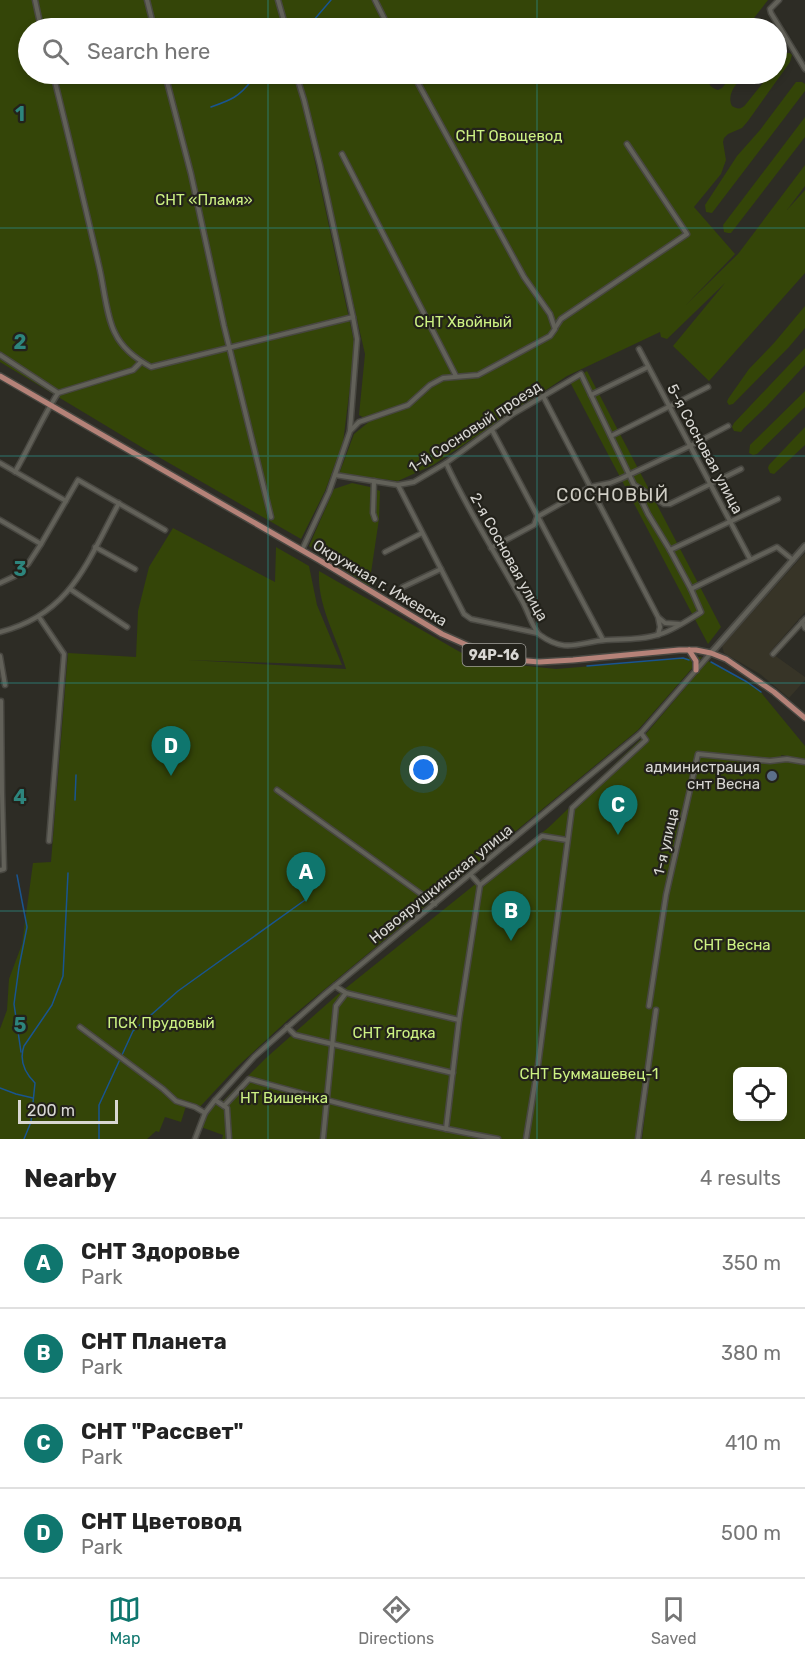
<!DOCTYPE html>
<meta charset="utf-8">
<style>
body{margin:0;font-family:Rubik,sans-serif;background:#f2f2f2;color:#222}
.controls{position:absolute;right:18px;bottom:18px;display:grid;overflow:hidden;border-radius:9px;box-shadow:0 3px 9px #0003}
.controls button{width:54px;height:54px;display:grid;place-items:center;padding:0;border:0;border-bottom:2px solid #e0e0e0;background:#fff;color:#222;font:30px sans-serif}
.scale{position:absolute;left:18px;bottom:15px;width:100px;box-sizing:border-box;padding-left:6px;border:3px solid #d8d7d3;border-top:0;font-size:16px;line-height:21px;white-space:nowrap;color:#d8d7d3;-webkit-text-stroke:4px #23221b;paint-order:stroke}
.you{position:absolute;left:424px;top:770px;width:21px;height:21px;margin:-15px;border:4px solid #fff;border-radius:50%;background:#1a73e8;box-shadow:0 0 0 9px #1a73e833}
.badge{display:grid;place-items:center;width:39px;height:39px;border-radius:50%;background:#0f766e;color:#fff;font-size:20px;font-weight:700}
.pin{position:absolute;translate:-50% -50px;filter:drop-shadow(0 2px 3px #0008)}
.pin::after{content:'';position:absolute;top:32px;width:21px;height:18px;background:inherit;clip-path:polygon(0 0,100% 0,50% 100%)}
.list{margin:0;padding:0;list-style:none}
h2{display:flex;justify-content:space-between;align-items:center;height:78px;margin:0;padding:0 24px;font-size:26px}
h2 small{font-size:20px;font-weight:400;color:#767676}
.list li{display:grid;grid-template-columns:39px 1fr auto;gap:18px;align-items:center;box-sizing:border-box;height:90px;padding:0 24px;border-top:2px solid #e0e0e0}
.list b{display:block;font-size:22px;white-space:nowrap}
.list p{margin:0;font-size:20px;white-space:nowrap;color:#767676}
.list em{font-size:20px;font-style:normal;color:#767676}
.icon{flex:none;width:33px;height:33px;fill:none;stroke:currentColor;stroke-width:2;stroke-linecap:round;stroke-linejoin:round}
.map{position:relative;flex:none;width:805px;height:1139px;overflow:hidden}
.search{position:absolute;background:#fff;box-shadow:0 3px 9px #0003;left:18px;right:18px;top:18px;height:66px;display:flex;align-items:center;gap:15px;box-sizing:border-box;padding:0 21px;border-radius:33px;color:#767676;font-size:22px}
.sheet{height:438px;background:#fff}
nav{display:flex;justify-content:space-around;align-items:center;box-sizing:border-box;height:84px;border-top:2px solid #e0e0e0;background:#fff;font-size:16px;color:#767676}
nav a{display:grid;justify-items:center;gap:3px}
nav .on{color:#0f766e}
.map>svg:first-child{display:block}
.built{fill:#373427}
.green{fill:#344508;fill-rule:evenodd}
.lines{fill:none;stroke-linecap:round;stroke-linejoin:round}
.stream{stroke:#195590;stroke-width:1.5}
.minor-casing{stroke:#484741;stroke-width:7}
.tertiary-casing{stroke:#484741;stroke-width:8}
.primary-casing{stroke:#484741;stroke-width:8}
.minor{stroke:#626159;stroke-width:4}
.tertiary{stroke:#626159;stroke-width:4.5}
.primary{stroke:#b58278;stroke-width:5}
.grid{fill:none;stroke:#2d857d;stroke-width:1.5;stroke-opacity:0.55}
.service-dot{fill:#5c6f8a;stroke:#23221b;stroke-width:2}
.labels{text-anchor:middle;stroke-width:4.5;stroke-linejoin:round;paint-order:stroke}
.shield{fill:#23221b;stroke:#a2a19c;stroke-width:1.5}
.shield-label{font-size:14px;font-weight:bold;fill:#d8d7d3}
.park-label{font-size:15px;fill:#cdf283;stroke:#23221b}
.street-label{font-size:15px;fill:#d8d7d3;stroke:#23221b}
.poi-label{font-size:15px;fill:#d8d7d3;stroke:#23221b;text-anchor:end}
.quarter-label{font-size:18px;letter-spacing:1.5px;fill:#d0cec5;stroke:#23221b}
.grid-label{font-size:20px;text-anchor:middle;font-weight:bold;fill:#2d857d;stroke:#23221b;stroke-width:4.5;stroke-linejoin:round;paint-order:stroke}
</style>
<div class="map">
<svg width="805" height="1139" viewBox="0 0 805 1139">
<rect width="100%" height="100%" fill="#2d2c25"/>
<path class="built" d="M805 553V612L770 652 805 677V680L789 698 760 674 724 653 722 646Z"/>
<g class="green">
<path d="M0 0H768L754 18 742 28H28V74H296L355 346 343 443 325 491 301 539 143 448 0 362Z"/>
<path d="M786 53H790L792 55 790 62 748 121 742 128 728 134 724 138 723 142 726 160 721 174 694 207 735 254 686 305 738 254 805 165V186L787 210 805 190V273L709 381 673 346 725 283 667 339 661 337 660 332 567 376 433 465 398 481 339 474 354 434 370 421 359 415 365 354 321 162 299 74H706C707 82 710 88 718 90L722 88 733 74H745C737 83 726 94 732 106 738 110 742 109 746 104L770 74H776L777 64Z"/>
<path d="M796 82H802L805 84V91L712 213 706 212 705 205 737 156 760 130Z"/>
<path d="M805 117V137L731 233H728L724 232 723 225Z"/>
<path d="M805 306V328L789 347 733 404 729 405 727 402 728 399 749 369 774 343Z"/>
<path d="M805 348V365L766 407 744 428 741 432 734 431 732 427 734 423Z"/>
<path d="M587 371 721 627 708 644 570 382Z"/>
<path d="M805 391V407L757 454 753 455 749 453 750 445Z"/>
<path d="M805 427V445L774 474 770 473 768 468 769 465Z"/>
<path d="M352 483 370 487 380 491 379 519 369 586 309 546 334 489Z"/>
<path d="M173 528 275 582 276 547 309 566 317 605 342 665 188 660 346 669C337 637 317 606 319 571L467 656 488 662 556 669 702 657 638 730 290 1018 237 1067 197 1110 186 1106 181 1122 165 1117 159 1132 156 1131 147 1139H0V1029L7 1010 9 979 22 944 33 863 51 862 68 653 136 657 138 611 149 567Z"/>
<path d="M708 661 759 690 805 746V759L781 755 783 761 805 764V1139H642L658 1010 656 1009 637 1139H222L223 1135 201 1127 207 1113 215 1103 220 1104 266 1058 336 996 473 886 548 828 644 736ZM738 1072H782V1116H738Z"/>
</g>
<g class="lines">
<g class="stream">
<path d="M307 28 331 0"/>
<path d="M211 107C231 100 239 97 252 80"/>
<path d="M711 662 747 682 761 692"/>
<path d="M587 666 683 658 689 660"/>
<path d="M75 800 76 775"/>
<path d="M17 875 27 927 19 967 14 1004 21 1052"/>
<path d="M0 1088 16 1094 33 1098"/>
<path d="M24 1139 31 1122 35 1083C25 1073 19 1060 24 1046L52 1005 63 976 68 873"/>
<path d="M99 1139V1105L133 1031 178 991 305 900"/>
</g>
<defs>
<g id="minor">
<path d="M35 0 41 28"/>
<path d="M147 0 154 28"/>
<path d="M278 0 286 28"/>
<path d="M375 0 389 28"/>
<path d="M779 0 770 9 771 13 805 69"/>
<path d="M53 74C69 137 84 202 99 266 104 286 106 316 115 333 122 348 138 360 151 367L353 317 357 339 350 430"/>
<path d="M165 74 191 174 224 326 271 517"/>
<path d="M296 74 304 100 320 165 353 317"/>
<path d="M342 154 456 376"/>
<path d="M555 328 561 319 687 234 627 144"/>
<path d="M639 349 750 559"/>
<path d="M0 355 58 393"/>
<path d="M591 395 648 514 670 550 691 589"/>
<path d="M543 396 658 617 660 627 658 635"/>
<path d="M492 430 603 640"/>
<path d="M611 436 708 387"/>
<path d="M0 463 66 501"/>
<path d="M446 463C468 511 496 554 521 599 527 608 533 630 540 635 566 654 579 642 606 640 624 639 643 640 660 634 674 630 688 620 701 612L691 589 777 547 793 560"/>
<path d="M15 472C30 446 42 418 58 393L133 370 141 362"/>
<path d="M335 475 398 485 414 482 446 463 513 414 581 374 591 395 648 367"/>
<path d="M374 481 373 513 375 519"/>
<path d="M398 485 464 614 471 619 537 633"/>
<path d="M636 486 664 504H670L741 469"/>
<path d="M0 520 41 544"/>
<path d="M95 547 135 569"/>
<path d="M491 548 534 525 537 517 590 487 610 483 620 479 690 446 728 426"/>
<path d="M302 550 329 492 350 431 359 422 408 405 430 385 443 378 478 375 550 336 555 329 550 314 524 277 413 74"/>
<path d="M670 550 778 499"/>
<path d="M385 552 422 533"/>
<path d="M0 583 15 576 28 564 41 544 78 480 165 530"/>
<path d="M403 587 441 569"/>
<path d="M70 589 127 627"/>
<path d="M39 617 64 654 49 841"/>
<path d="M659 618 665 623 679 624"/>
<path d="M802 622 805 628"/>
<path d="M0 632C71 614 87 562 119 503"/>
<path d="M773 654 805 619"/>
<path d="M0 656 5 685"/>
<path d="M277 790 435 904"/>
<path d="M0 870 4 869 2 793 1 701"/>
<path d="M480 885 542 836 567 840"/>
<path d="M335 986 346 993 459 1020"/>
<path d="M649 1006 666 895 698 754 770 761 787 759 805 762"/>
<path d="M80 1027 163 1089 176 1101 195 1107 205 1113"/>
<path d="M287 1027 295 1035 453 1073"/>
<path d="M215 1100 224 1106 249 1079C332 1102 414 1124 498 1139"/>
<path d="M224 1106 227 1108 229 1139"/>
<path d="M446 1129 459 1020 480 885 471 875"/>
<path d="M195 1139 205 1113 215 1100 254 1057 324 995 641 733 711 653"/>
<path d="M323 1139 336 1006 346 993"/>
<path d="M526 1139 538 1065 572 808 646 740 641 733"/>
<path d="M638 1139 656 1010"/>
</g>
<path id="tertiary" d="M711 653 805 546"/>
<g id="primary">
<path d="M0 376 319 560 442 634 469 646 498 656 516 660 539 662 573 660 679 650H696L711 653 726 659 774 692 805 718"/>
<path d="M689 650 696 661V670"/>
</g>
</defs>
<use href="#minor" class="minor-casing"/>
<use href="#tertiary" class="tertiary-casing"/>
<use href="#primary" class="primary-casing"/>
<use href="#minor" class="minor"/>
<use href="#tertiary" class="tertiary"/>
<use href="#primary" class="primary"/>
</g>
<path class="grid" d="M268 0V28M537 0V28M268 74V1139M537 74V1139M0 228H805M0 456H805M0 683H805M0 911H805"/>
<circle class="service-dot" cx="772" cy="776" r="6"/>
<g class="labels">
<rect class="shield" x="462.5" y="644" width="63" height="22" rx="4.5"/>
<g class="shield-label">
<text x="494" y="660">94Р-16</text>
</g>
<g class="park-label">
<text x="509" y="141">СНТ Овощевод</text>
<text x="204" y="205">СНТ «Пламя»</text>
<text x="463" y="327">СНТ Хвойный</text>
<text x="732" y="950">СНТ Весна</text>
<text x="161" y="1028">ПСК Прудовый</text>
<text x="394" y="1038">СНТ Ягодка</text>
<text x="589" y="1079">СНТ Буммашевец-1</text>
<text x="284" y="1103">НТ Вишенка</text>
</g>
<g class="street-label">
<text transform="translate(475 427) rotate(-33)" y="5">1-й Сосновый проезд</text>
<text transform="translate(705 449) rotate(62)" y="5">5-я Сосновая улица</text>
<text transform="translate(509 557) rotate(61)" y="5">2-я Сосновая улица</text>
<text transform="translate(380 583) rotate(31)" y="5">Окружная г. Ижевска</text>
<text transform="translate(666 842) rotate(-77)" y="5">1-я улица</text>
<text transform="translate(441 884) rotate(-39)" y="5">Новоярушкинская улица</text>
</g>
<g class="poi-label">
<text x="760" y="772">администрация<tspan x="760" dy="17">снт Весна</tspan></text>
</g>
<g class="quarter-label">
<text x="613" y="501">СОСНОВЫЙ</text>
</g>
</g>
<g class="grid-label">
<text x="20" y="121">1</text>
<text x="20" y="349">2</text>
<text x="20" y="576">3</text>
<text x="20" y="804">4</text>
<text x="20" y="1032">5</text>
</g>
</svg>
<div class="controls">
<button><svg class="icon" aria-label="locate" viewBox="0 0 24 24"><circle cx="12" cy="12" r="6"/><path d="M12 2v4M12 18v4M2 12h4M18 12h4"/></svg></button>
</div>
<div class="scale">200 m</div>
<div class="you"></div>
<div class="pin badge" style="left:306px;top:902px">A</div>
<div class="pin badge" style="left:511px;top:941px">B</div>
<div class="pin badge" style="left:618px;top:835px">C</div>
<div class="pin badge" style="left:171px;top:776px">D</div>
<div class="search"><svg class="icon" aria-label="search" viewBox="0 0 24 24"><circle cx="10" cy="10" r="6"/><path d="M15 15l6 6"/></svg>Search here</div>
</div>
<section class="sheet">
<h2>Nearby<small>4 results</small></h2>
<ul class="list">
<li><span class="badge">A</span><div><b>СНТ Здоровье</b><p>Park</p></div><em>350 m</em></li>
<li><span class="badge">B</span><div><b>СНТ Планета</b><p>Park</p></div><em>380 m</em></li>
<li><span class="badge">C</span><div><b>СНТ &quot;Рассвет&quot;</b><p>Park</p></div><em>410 m</em></li>
<li><span class="badge">D</span><div><b>СНТ Цветовод</b><p>Park</p></div><em>500 m</em></li>
</ul>
</section>
<nav>
<a class="on"><svg class="icon" aria-label="map" viewBox="0 0 24 24"><path d="M3 6l6-2 6 2 6-2v14l-6 2-6-2-6 2zM9 4v14M15 6v14"/></svg>Map</a>
<a><svg class="icon" aria-label="directions" viewBox="0 0 24 24"><path d="M12 3l9 9-9 9-9-9zM9 14v-3h6M13 9l2 2-2 2"/></svg>Directions</a>
<a><svg class="icon" aria-label="saved" viewBox="0 0 24 24"><path d="M7 4h10v16l-5-4-5 4z"/></svg>Saved</a>
</nav>
